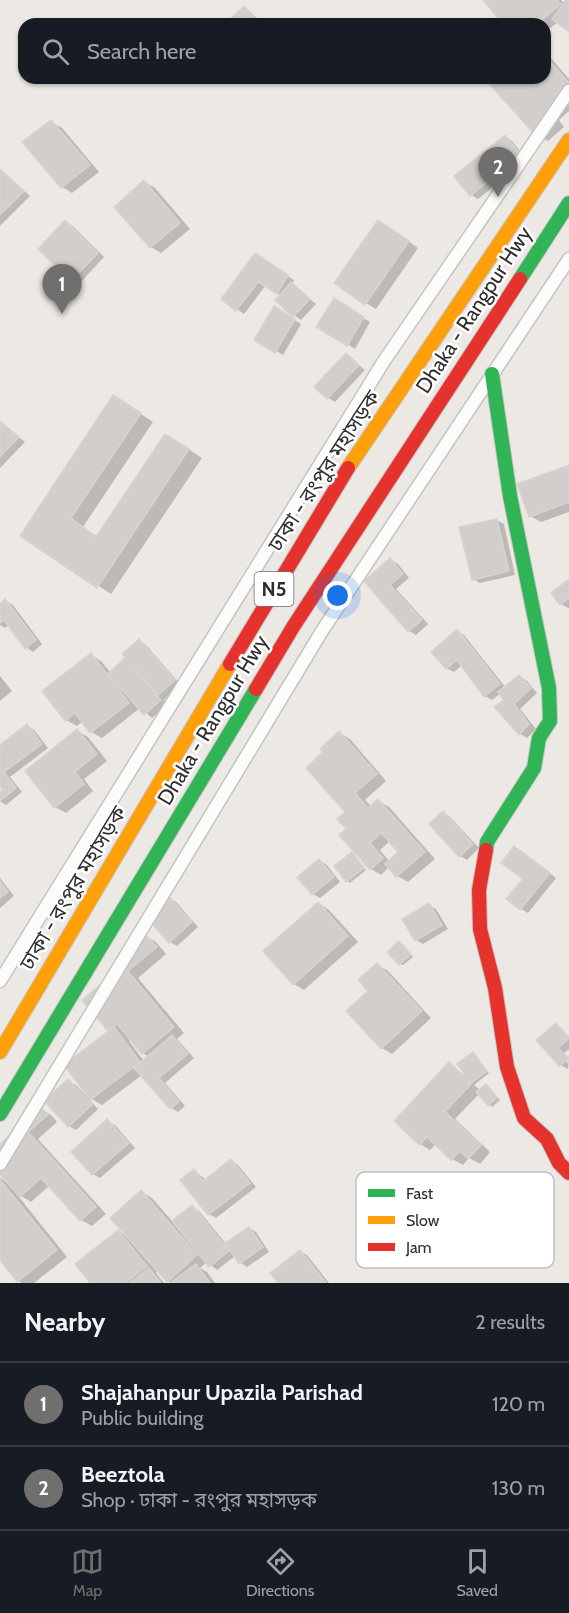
<!DOCTYPE html>
<meta charset="utf-8">
<style>
body{margin:0;font-family:Cabin,"Noto Sans Bengali",sans-serif;background:#20242c;color:#f1f3f6}
.you{position:absolute;left:338px;top:596px;width:21px;height:21px;margin:-15px;border:4px solid #fff;border-radius:50%;background:#1a73e8;box-shadow:0 0 0 9px #1a73e833}
.badge{display:grid;place-items:center;width:39px;height:39px;border-radius:50%;background:#706f6e;color:#fff;font-size:20px;font-weight:700}
.pin{position:absolute;translate:-50% -50px;filter:drop-shadow(0 2px 3px #0008)}
.pin::after{content:'';position:absolute;top:32px;width:21px;height:18px;background:inherit;clip-path:polygon(0 0,100% 0,50% 100%)}
.list{margin:0;padding:0;list-style:none}
h2{display:flex;justify-content:space-between;align-items:center;height:78px;margin:0;padding:0 24px;font-size:26px}
h2 small{font-size:20px;font-weight:400;color:#9ea1a6}
.list li{display:grid;grid-template-columns:39px 1fr auto;gap:18px;align-items:center;box-sizing:border-box;height:84px;padding:0 24px;border-top:2px solid #363941}
.list b{display:block;font-size:22px;white-space:nowrap}
.list p{margin:0;font-size:20px;white-space:nowrap;color:#9ea1a6}
.list em{font-size:20px;font-style:normal;color:#9ea1a6}
.icon{flex:none;width:33px;height:33px;fill:none;stroke:currentColor;stroke-width:2;stroke-linecap:round;stroke-linejoin:round}
.map{position:relative;flex:none;width:569px;height:1283px;overflow:hidden}
.search{position:absolute;background:#171b24;box-shadow:0 2px 4px #0004;left:18px;right:18px;top:18px;height:66px;display:flex;align-items:center;gap:15px;box-sizing:border-box;padding:0 21px;border-radius:18px;color:#9ea1a6;font-size:22px}
.sheet{height:246px;background:#171b24}
nav{display:flex;justify-content:space-around;align-items:center;box-sizing:border-box;height:84px;border-top:2px solid #363941;background:#171b24;font-size:16px;color:#9ea1a6}
nav a{display:grid;justify-items:center;gap:3px}
nav .on{color:#706f6e}
.map>svg:first-child{display:block}
.shadow{fill:#0003;fill-rule:evenodd}
.building{fill:#d1cecb;stroke:#d7d4d0;stroke-width:1.5}
.lines{fill:none;stroke-linecap:round;stroke-linejoin:round}
.lane-casing{stroke:#c5c4c5;stroke-width:15}
.fast-casing{stroke:#c5c4c5;stroke-width:16}
.slow-casing{stroke:#c5c4c5;stroke-width:16}
.jam-casing{stroke:#c5c4c5;stroke-width:16}
.lane{stroke:#fcfcfb;stroke-width:12}
.fast{stroke:#30b455;stroke-width:14}
.slow{stroke:#ff9f0a;stroke-width:14}
.jam{stroke:#e5322d;stroke-width:14}
.labels{text-anchor:middle;stroke-width:5;stroke-linejoin:round;paint-order:stroke}
.shield{fill:#fff;stroke:#6d6d6d;stroke-width:1.5}
.shield-label{font-size:20px;font-weight:bold;fill:#2e2e2e}
.street-label{font-size:21px;fill:#2e2e2e;stroke:#fff}
.key{fill:#fff;stroke:#c0c0c0;stroke-width:1.5}
.key-label{font-size:16px;fill:#2e2e2e}
</style>
<div class="map">
<svg width="569" height="1283" viewBox="0 0 569 1283">
<rect width="100%" height="100%" fill="#ece8e4"/>
<g class="shadow">
<path d="M485 0H561L565 4 569 0V30L558 22 545 32V24H505Z"/>
<path d="M244 8 251 12 262 24H227Z"/>
<path d="M545 51 569 79V111L559 120 564 127 548 141 537 135 490 78H545Z"/>
<path d="M51 122 62 128 99 172 72 193 62 187Z"/>
<path d="M505 137 512 141 527 160 478 199 471 195Z"/>
<path d="M0 170 30 196 0 226Z"/>
<path d="M144 182 155 188 190 229 161 253 151 247Z"/>
<path d="M66 222 73 226 104 257 79 284 71 280Z"/>
<path d="M389 228 418 248 376 309 366 303Z"/>
<path d="M262 259 294 280 292 284 316 304 301 320 294 315 281 295 266 285 244 314 223 299Z"/>
<path d="M334 300 370 322 355 349 319 327Z"/>
<path d="M274 308 301 324 283 355 256 339Z"/>
<path d="M347 355 365 370 335 402 328 398Z"/>
<path d="M127 405 153 422 83 527 98 537 179 443 202 458 111 594 22 536Z"/>
<path d="M0 422 25 442 0 468Z"/>
<path d="M569 467V512L541 522 530 516Z"/>
<path d="M497 520 504 524 515 575 480 583 473 579Z"/>
<path d="M390 560 398 564 409 578 396 589 428 624 416 635 409 631 366 581Z"/>
<path d="M569 581V608H568L561 604 553 594Z"/>
<path d="M6 601 13 605 42 644 33 652 26 647 9 625 5 628 0 625V606Z"/>
<path d="M457 631 464 635 506 688 519 677 527 681 537 693 520 709 536 729 527 738 520 734 507 700 501 693 492 700 485 696 462 665 454 672 446 668Z"/>
<path d="M139 641 146 645 181 685 164 700 167 704 152 718 140 708 102 738 91 732 83 721 77 726 66 720 91 655 101 661 111 673 128 658Z"/>
<path d="M0 676 12 691 0 701Z"/>
<path d="M27 726 34 730 48 748 10 777 22 792 6 805 0 801V794L5 790 0 784V745Z"/>
<path d="M77 731 88 737 107 761 84 779 93 791 66 813 55 807Z"/>
<path d="M339 733 350 739 386 781 365 800 372 807 378 801 389 807 435 859 408 882 397 876 389 867 381 875 371 869 348 829ZM390 841 400 852 390 862 380 850Z"/>
<path d="M443 813 450 817 479 848 467 860 460 856Z"/>
<path d="M522 852 556 878 528 913 521 909 525 879Z"/>
<path d="M352 854 366 870 350 883 347 881Z"/>
<path d="M320 861 327 865 340 882 320 898 313 894Z"/>
<path d="M0 878 14 896 0 908Z"/>
<path d="M169 898 176 902 198 927 177 946 170 942Z"/>
<path d="M318 903 329 910 358 942 304 990 294 984Z"/>
<path d="M429 905 436 909 448 929 423 944 416 940Z"/>
<path d="M146 936 156 942 166 954 138 978 184 1033 177 1039 194 1058 165 1083 185 1106 178 1112 171 1108 142 1075 102 1105 90 1098 110 1032 84 1000 128 964ZM131 1039 143 1053 149 1057 144 1061 129 1041Z"/>
<path d="M400 943 413 957 403 965 400 964Z"/>
<path d="M377 964 388 971 431 1018 392 1054 382 1048Z"/>
<path d="M556 1025 569 1036V1049L564 1053 569 1058 568 1069 560 1065 538 1041Z"/>
<path d="M473 1054 489 1073 474 1085 480 1090 486 1086 489 1087 500 1100 492 1107 479 1094 455 1119 490 1152 480 1164 469 1158 463 1165 452 1159 436 1144 430 1150 420 1144 449 1064 467 1077Z"/>
<path d="M68 1081 76 1085 98 1109 76 1130 69 1126Z"/>
<path d="M41 1109 51 1115 57 1122 38 1139 106 1214 92 1226 81 1220 50 1185 31 1202 15 1192 67 1257 34 1283H22L18 1281 0 1258V1178L8 1183 0 1173V1146Z"/>
<path d="M107 1121 115 1125 135 1148 100 1178 93 1174Z"/>
<path d="M231 1161 238 1165 256 1187 216 1218 209 1214 195 1171 206 1180Z"/>
<path d="M142 1192 152 1198 173 1222 192 1207 199 1211 226 1244 249 1228 256 1232 269 1252 247 1267 240 1262 235 1256 217 1270 207 1262 200 1268 207 1272 215 1283H171L158 1271 156 1273 164 1283H92L118 1231 128 1237Z"/>
<path d="M300 1251 307 1255 329 1283H280Z"/>
</g>
<g class="building">
<path d="M483 0H557L561 4 537 24H503Z"/>
<path d="M566 0H569V32L552 19Z"/>
<path d="M244 6 260 24H225Z"/>
<path d="M545 56 569 83V96L536 136 486 80 488 78H545Z"/>
<path d="M51 120 90 165 61 188 22 142Z"/>
<path d="M505 135 521 155 470 196 454 176Z"/>
<path d="M0 169 24 191 0 215Z"/>
<path d="M144 180 180 223 150 248 114 207Z"/>
<path d="M65 220 98 253 71 281 38 249Z"/>
<path d="M378 220 409 241 365 305 334 283Z"/>
<path d="M255 253 288 275 277 294 258 282 236 311 221 299Z"/>
<path d="M291 282 310 299 293 317 275 300Z"/>
<path d="M334 298 364 317 347 346 316 327Z"/>
<path d="M274 306 295 319 275 353 254 340Z"/>
<path d="M346 353 359 365 327 399 314 387Z"/>
<path d="M113 395 141 413 71 518 96 537 165 434 189 449 97 588 20 536Z"/>
<path d="M0 421 19 437 0 457Z"/>
<path d="M569 465V502L529 517 517 484Z"/>
<path d="M497 519 509 571 472 580 459 527Z"/>
<path d="M390 558 403 574 390 585 422 620 408 632 364 581Z"/>
<path d="M569 579V598L560 605 551 593Z"/>
<path d="M5 599 36 640 25 649 4 620 0 623V604Z"/>
<path d="M457 629 500 684 484 697 457 660 446 669 431 652Z"/>
<path d="M139 639 175 680 158 695 122 654Z"/>
<path d="M91 653 129 703 90 733 75 713 65 721 42 691Z"/>
<path d="M125 658 161 700 144 715 108 674Z"/>
<path d="M519 675 531 688 514 704 529 724 519 735 494 707 504 700 498 692Z"/>
<path d="M27 724 42 744 4 772 16 788 0 801V792L3 790 0 786V745Z"/>
<path d="M77 729 97 754 75 772 84 784 54 808 25 771Z"/>
<path d="M339 731 377 774 355 793 368 808 378 799 425 852 396 877 385 864 398 852 381 833 370 843 383 858 370 870 339 835 346 829 337 819 345 812 306 768 323 752 320 749Z"/>
<path d="M443 811 473 844 459 857 429 824Z"/>
<path d="M514 846 550 873 520 910 506 899 523 879 501 863Z"/>
<path d="M352 852 364 868 346 882 334 866Z"/>
<path d="M319 859 334 877 312 895 297 877Z"/>
<path d="M0 881 8 892 0 898Z"/>
<path d="M168 896 192 922 169 943 145 916Z"/>
<path d="M318 902 348 936 293 985 263 951Z"/>
<path d="M429 903 442 925 415 941 402 919Z"/>
<path d="M145 934 157 947 128 971 174 1027 142 1054 117 1024 108 1031 82 1000 126 964Z"/>
<path d="M399 941 411 954 399 965 387 952Z"/>
<path d="M377 963 422 1011 381 1049 346 1011 368 991 358 980Z"/>
<path d="M556 1023 569 1038 558 1048 569 1059V1064L566 1061 559 1066 536 1040Z"/>
<path d="M114 1027 140 1062 90 1100 64 1065Z"/>
<path d="M172 1035 188 1054 159 1078 179 1102 170 1109 134 1068Z"/>
<path d="M473 1052 487 1071 471 1083 457 1064Z"/>
<path d="M449 1062 471 1084 445 1112 481 1145 468 1159 460 1151 451 1160 427 1137 419 1145 394 1121Z"/>
<path d="M68 1079 92 1105 68 1127 44 1101Z"/>
<path d="M486 1084 497 1097 488 1106 476 1092Z"/>
<path d="M41 1107 48 1115 28 1132 96 1207 80 1221 41 1178 20 1197 0 1175V1144Z"/>
<path d="M107 1119 129 1143 92 1175 71 1152Z"/>
<path d="M231 1159 250 1183 208 1215 180 1180 194 1169 203 1181Z"/>
<path d="M0 1180 57 1250 17 1282 0 1260Z"/>
<path d="M141 1190 197 1255 167 1282 110 1218Z"/>
<path d="M192 1205 229 1251 209 1267 172 1221Z"/>
<path d="M249 1227 263 1247 239 1264 225 1243Z"/>
<path d="M118 1230 147 1266 125 1283H90L75 1264Z"/>
<path d="M300 1250 326 1283H278L270 1273Z"/>
<path d="M196 1264 210 1283H170Z"/>
<path d="M149 1268 161 1283H129Z"/>
</g>
<g class="lines">
<defs>
<g id="lane">
<path d="M0 981 384 361 569 91"/>
<path d="M0 1164 322 631 569 259"/>
</g>
<g id="fast">
<path d="M520 279 569 203"/>
<path d="M486 850 487 842 534 768 539 738 550 721 549 688 510 496 492 374"/>
<path d="M0 1114 256 689"/>
</g>
<g id="slow">
<path d="M348 468 569 140"/>
<path d="M0 1052 230 664"/>
</g>
<g id="jam">
<path d="M230 664 348 468"/>
<path d="M256 689 293 627 520 279"/>
<path d="M486 850 479 890 480 929 495 988 507 1067 524 1118 547 1139 559 1163 569 1173"/>
</g>
</defs>
<use href="#lane" class="lane-casing"/>
<use href="#fast" class="fast-casing"/>
<use href="#slow" class="slow-casing"/>
<use href="#jam" class="jam-casing"/>
<use href="#lane" class="lane"/>
<use href="#fast" class="fast"/>
<use href="#slow" class="slow"/>
<use href="#jam" class="jam"/>
</g>
<g class="labels">
<rect class="shield" x="254.5" y="572" width="39" height="34" rx="4.5"/>
<g class="shield-label">
<text x="274" y="596">N5</text>
</g>
<g class="street-label">
<text transform="translate(474 310) rotate(-57)" y="7">Dhaka - Rangpur Hwy</text>
<text transform="translate(324 471) rotate(-57)" y="7">ঢাকা - রংপুর মহাসড়ক</text>
<text transform="translate(213 720) rotate(-59)" y="7">Dhaka - Rangpur Hwy</text>
<text transform="translate(73 888) rotate(-59)" y="7">ঢাকা - রংপুর মহাসড়ক</text>
</g>
</g>
<rect x="356" y="1172" width="198" height="96" rx="9" class="key"/>
<rect x="368" y="1189" width="27" height="8" fill="#30b455"/>
<rect x="368" y="1216" width="27" height="8" fill="#ff9f0a"/>
<rect x="368" y="1243" width="27" height="8" fill="#e5322d"/>
<g class="key-label">
<text x="406" y="1199">Fast</text>
<text x="406" y="1226">Slow</text>
<text x="406" y="1253">Jam</text>
</g>
</svg>
<div class="you"></div>
<div class="pin badge" style="left:62px;top:314px">1</div>
<div class="pin badge" style="left:498px;top:197px">2</div>
<div class="search"><svg class="icon" aria-label="search" viewBox="0 0 24 24"><circle cx="10" cy="10" r="6"/><path d="M15 15l6 6"/></svg>Search here</div>
</div>
<section class="sheet">
<h2>Nearby<small>2 results</small></h2>
<ul class="list">
<li><span class="badge">1</span><div><b>Shajahanpur Upazila Parishad</b><p>Public building</p></div><em>120 m</em></li>
<li><span class="badge">2</span><div><b>Beeztola</b><p>Shop · ঢাকা - রংপুর মহাসড়ক</p></div><em>130 m</em></li>
</ul>
</section>
<nav>
<a class="on"><svg class="icon" aria-label="map" viewBox="0 0 24 24"><path d="M3 6l6-2 6 2 6-2v14l-6 2-6-2-6 2zM9 4v14M15 6v14"/></svg>Map</a>
<a><svg class="icon" aria-label="directions" viewBox="0 0 24 24"><path d="M12 3l9 9-9 9-9-9zM9 14v-3h6M13 9l2 2-2 2"/></svg>Directions</a>
<a><svg class="icon" aria-label="saved" viewBox="0 0 24 24"><path d="M7 4h10v16l-5-4-5 4z"/></svg>Saved</a>
</nav>
